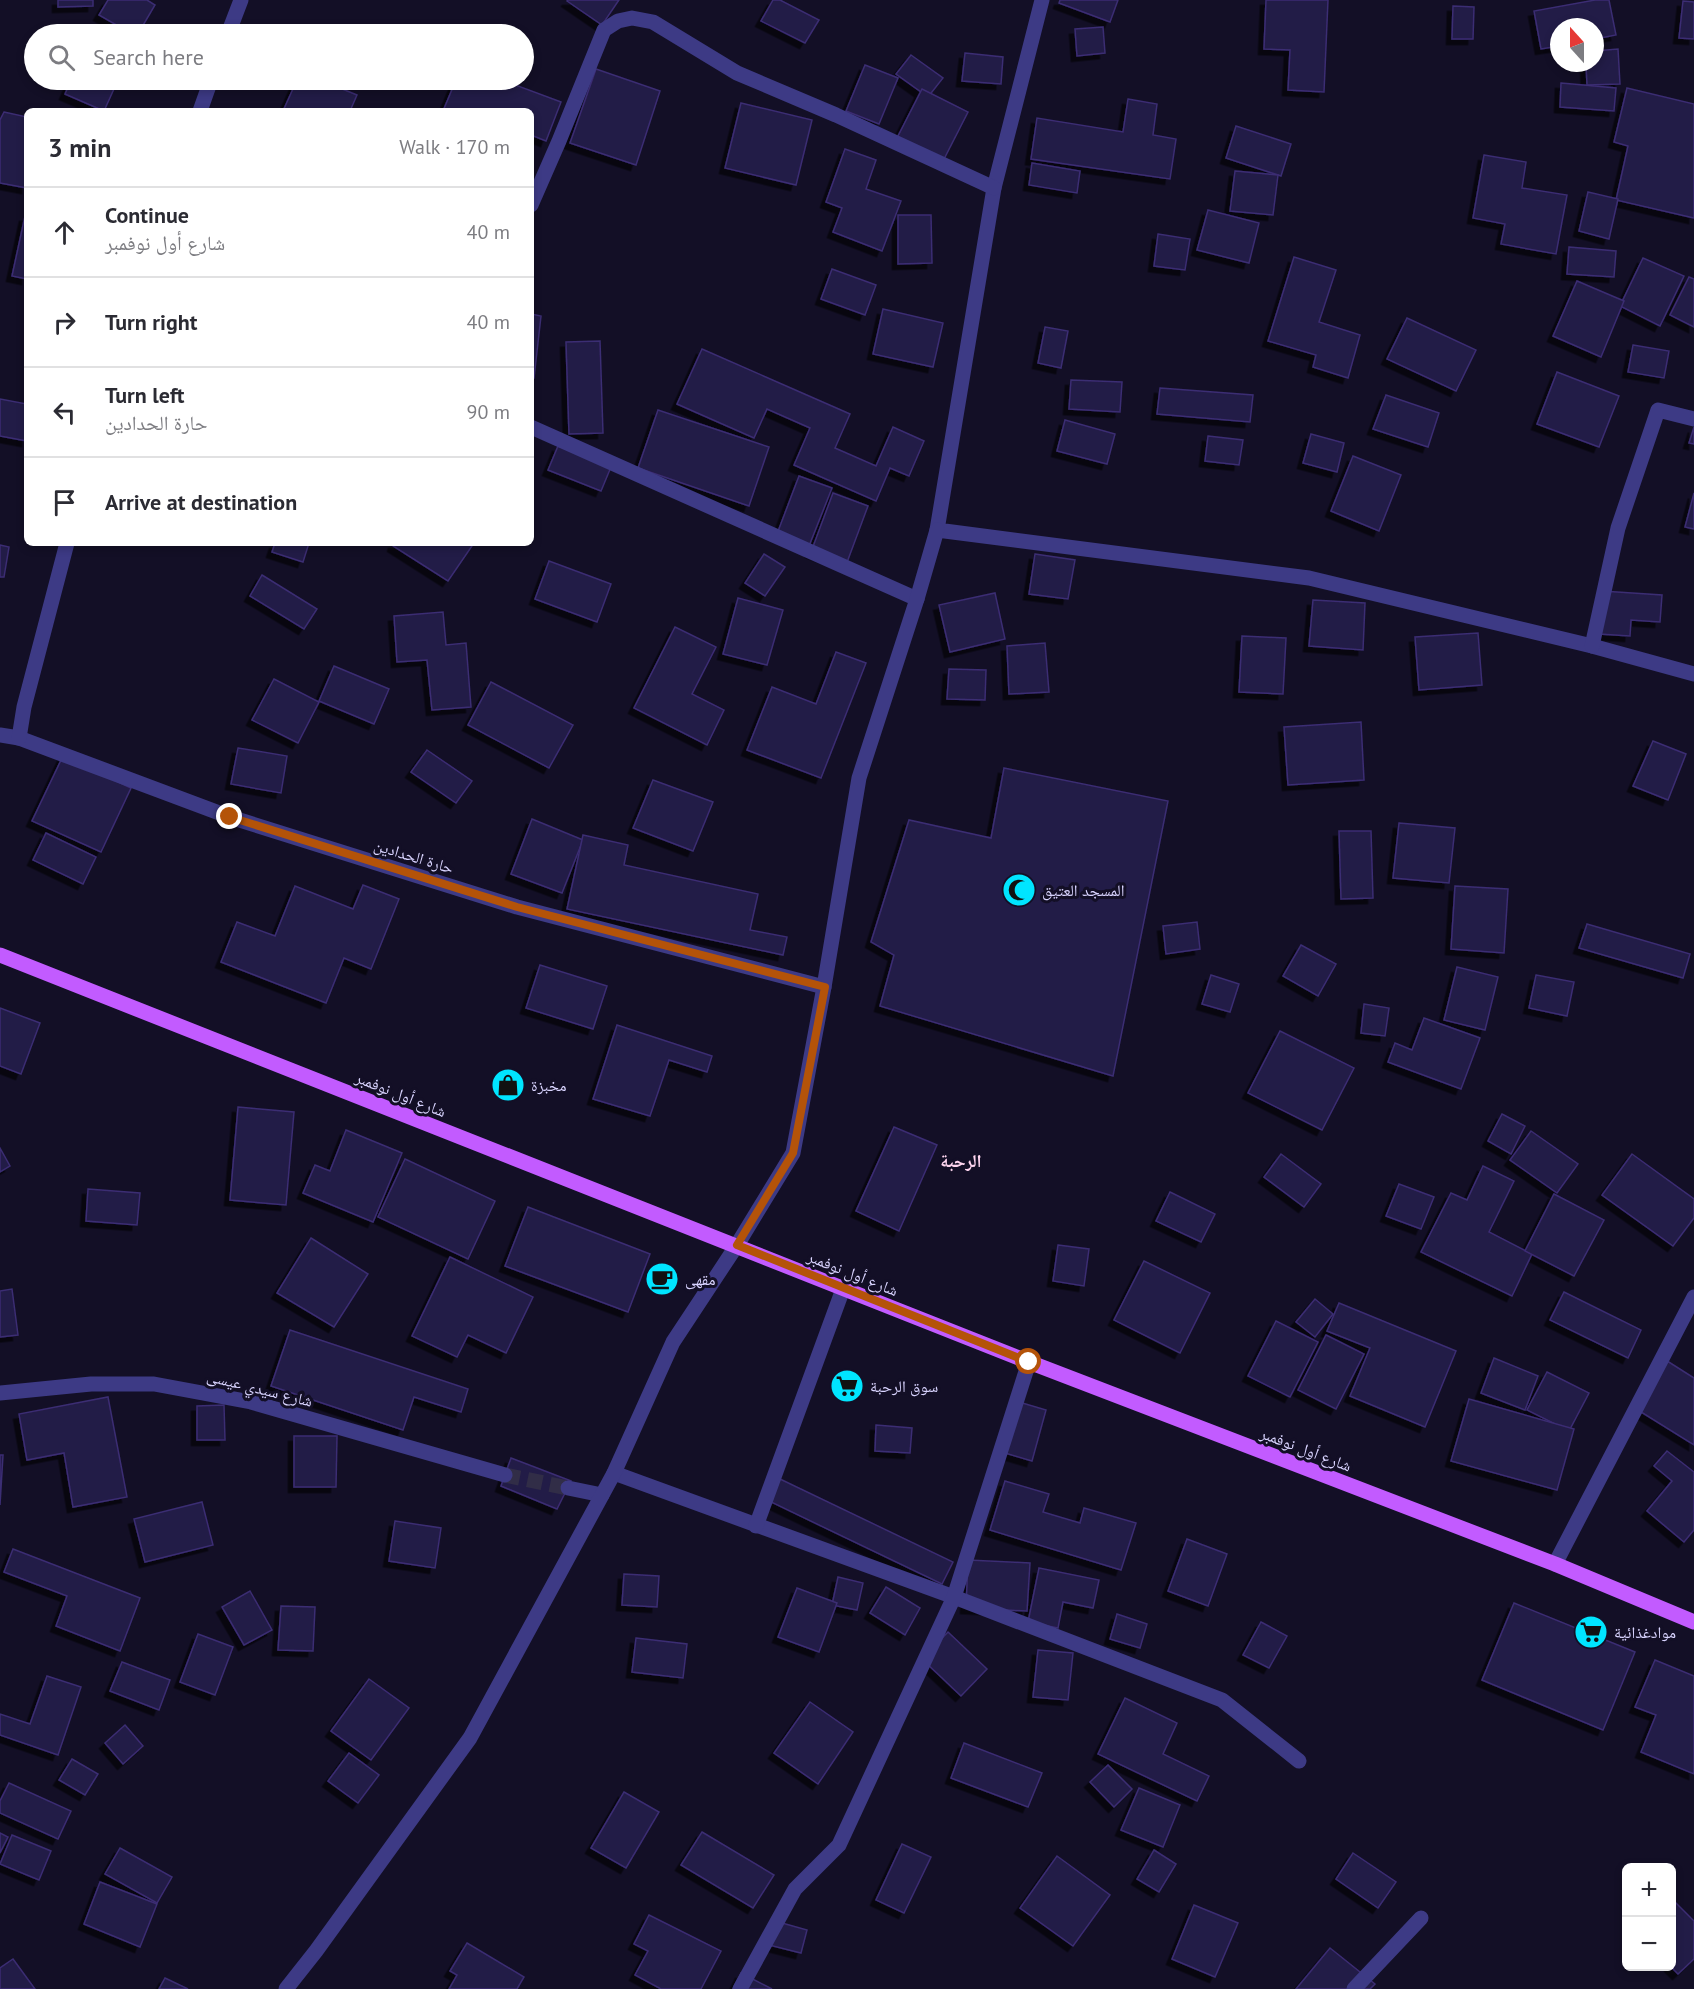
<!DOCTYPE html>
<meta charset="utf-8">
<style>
body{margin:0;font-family:"PT Sans","Noto Naskh Arabic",sans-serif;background:#f7f7f7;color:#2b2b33}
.controls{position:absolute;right:18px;bottom:18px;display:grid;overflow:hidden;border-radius:9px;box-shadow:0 3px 9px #0003}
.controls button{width:54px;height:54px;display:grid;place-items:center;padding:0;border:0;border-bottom:2px solid #e1e1e2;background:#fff;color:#2b2b33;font:30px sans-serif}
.compass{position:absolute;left:1550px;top:18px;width:54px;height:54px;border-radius:50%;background:#fff;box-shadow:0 3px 9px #0003;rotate:339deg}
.stop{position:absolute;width:18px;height:18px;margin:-14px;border:4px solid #b45309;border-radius:50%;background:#fff}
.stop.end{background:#b45309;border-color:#fff;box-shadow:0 2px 6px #0008}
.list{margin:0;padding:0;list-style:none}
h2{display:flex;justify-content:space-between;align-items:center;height:78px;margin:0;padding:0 24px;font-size:26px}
h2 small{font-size:20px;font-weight:400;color:#7c7c81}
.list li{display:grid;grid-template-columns:39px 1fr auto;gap:18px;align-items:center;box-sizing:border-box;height:90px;padding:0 24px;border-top:2px solid #e1e1e2}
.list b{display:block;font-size:22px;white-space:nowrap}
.list p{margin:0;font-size:20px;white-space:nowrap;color:#7c7c81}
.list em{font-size:20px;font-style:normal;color:#7c7c81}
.icon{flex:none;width:33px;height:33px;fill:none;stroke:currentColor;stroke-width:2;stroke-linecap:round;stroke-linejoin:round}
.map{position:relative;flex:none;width:1694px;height:1989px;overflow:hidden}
.search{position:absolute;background:#fff;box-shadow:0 3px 9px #0003;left:24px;top:24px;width:510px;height:66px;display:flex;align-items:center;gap:15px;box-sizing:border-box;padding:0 21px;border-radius:33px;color:#7c7c81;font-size:22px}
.panel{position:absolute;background:#fff;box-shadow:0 3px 9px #0003;left:24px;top:108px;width:510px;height:438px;border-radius:9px}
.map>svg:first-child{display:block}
.building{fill:#241b47;stroke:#3b2d73;stroke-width:1.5;filter:url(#shadow)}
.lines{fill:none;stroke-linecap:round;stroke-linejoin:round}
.street-tunnel{stroke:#312d47;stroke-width:15;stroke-dasharray:15 8;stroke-linecap:butt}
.lane{stroke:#3d3a85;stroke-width:15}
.street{stroke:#3d3a85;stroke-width:15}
.primary{stroke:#c25bff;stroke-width:15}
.route{stroke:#b45309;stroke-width:8}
.labels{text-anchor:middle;stroke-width:6;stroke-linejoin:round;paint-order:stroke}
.street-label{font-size:16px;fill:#d9d4ff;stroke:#130f26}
.poi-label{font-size:16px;fill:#d9d4ff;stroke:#130f26;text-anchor:start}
.neighbourhood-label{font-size:18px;font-weight:bold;fill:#ffd6f0;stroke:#130f26}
</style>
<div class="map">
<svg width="1694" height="1989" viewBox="0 0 1694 1989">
<defs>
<filter id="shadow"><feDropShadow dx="-5.5" dy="5.5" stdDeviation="0" flood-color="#0009"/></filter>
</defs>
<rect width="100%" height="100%" fill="#130f26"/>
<g class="building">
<path d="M58 0H93V6L58 7Z"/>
<path d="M108 0H147L155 5 142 27 156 34H132L99 15Z"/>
<path d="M568 0H619L602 25 567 1Z"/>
<path d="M773 0H780L819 20 805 43 761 21Z"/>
<path d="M1060 0H1118L1110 22 1059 3Z"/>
<path d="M1266 0H1328L1324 92 1288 90 1290 50 1264 49Z"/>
<path d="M1595 0H1609L1616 35 1595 39V27H1559V46L1541 49 1534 11Z"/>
<path d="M1683 1 1694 2V39L1679 38Z"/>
<path d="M1453 6 1474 7 1473 39H1452Z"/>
<path d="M1103 27 1105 53 1077 56 1075 29Z"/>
<path d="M1618 49 1620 84 1587 85 1586 63H1595V51Z"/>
<path d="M965 53 1003 57 1001 84 962 81Z"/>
<path d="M911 55 943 78 928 97 896 74Z"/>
<path d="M865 65 898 78 879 124 846 111Z"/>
<path d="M596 69 660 91 636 165 570 143Z"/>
<path d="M71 80H118L104 111 65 94Z"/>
<path d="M297 80H320L357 95 350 111H283Z"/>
<path d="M456 80H502L561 102 546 141 531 135V111H443Z"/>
<path d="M1561 83 1616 88 1614 111 1560 107Z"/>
<path d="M1627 88 1694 104V218L1616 200 1628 146 1614 142Z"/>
<path d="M922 89 968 112 942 163 896 140Z"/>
<path d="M1128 99 1157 104 1153 135 1176 139 1170 179 1031 159 1037 118 1123 132Z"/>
<path d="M741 103 812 120 796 185 725 168Z"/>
<path d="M4 112 27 117V188L0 183V120Z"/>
<path d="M1236 126 1291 144 1281 176 1226 158Z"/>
<path d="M845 149 876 160 866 189 901 201 882 251 833 232 842 208 826 202Z"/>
<path d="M1484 155 1526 162 1522 188 1567 195 1556 254 1501 244 1505 224 1473 218Z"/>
<path d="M1032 163 1080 171 1077 193 1029 185Z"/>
<path d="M1235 171 1278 175 1273 215 1230 211Z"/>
<path d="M1588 192 1618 199 1609 239 1579 231Z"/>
<path d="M1208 210 1259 223 1249 263 1197 250Z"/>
<path d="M898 215H931L932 263 898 264Z"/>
<path d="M25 216H27V279L12 276Z"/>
<path d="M1158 234 1190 239 1185 270 1154 266Z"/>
<path d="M1569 247 1616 251 1614 277 1567 274Z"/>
<path d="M1294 257 1336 270 1319 322 1360 335 1348 378 1313 367 1316 355 1268 341Z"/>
<path d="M1643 258 1684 276 1660 326 1620 306Z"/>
<path d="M832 269 876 285 865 315 821 299Z"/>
<path d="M1689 277 1694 279V327L1670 315Z"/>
<path d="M1577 281 1624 301 1601 357 1553 336Z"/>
<path d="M883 309 943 323 933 367 873 354Z"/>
<path d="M531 314 541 316 534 378H531Z"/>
<path d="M1407 318 1476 350 1456 391 1387 359Z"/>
<path d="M1045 327 1068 331 1061 368 1038 363Z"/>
<path d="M600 341 603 433 569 434 566 342Z"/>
<path d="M1633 345 1669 351 1664 378 1628 372Z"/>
<path d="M702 349 850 414 835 448 876 466 893 427 924 441 909 476 890 468 876 501 794 465 810 428 767 409 754 438 677 404Z"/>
<path d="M1557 372 1619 396 1599 447 1537 424Z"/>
<path d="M1071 380 1122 382 1120 412 1069 409Z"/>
<path d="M1160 388 1253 395 1250 422 1157 414Z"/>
<path d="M1386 395 1439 413 1428 447 1373 429Z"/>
<path d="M0 399 27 404V441L0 436Z"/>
<path d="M658 410 769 447 749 506 638 468Z"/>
<path d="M1065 420 1115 434 1107 464 1057 451Z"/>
<path d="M1694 427V444L1689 443Z"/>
<path d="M1311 434 1344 443 1337 472 1303 463Z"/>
<path d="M1208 436 1243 440 1239 465 1205 461Z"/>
<path d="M558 446 611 467 601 491 548 470Z"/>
<path d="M1353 456 1401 475 1379 531 1331 511Z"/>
<path d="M799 476 832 488 809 546 777 534Z"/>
<path d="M833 493 868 506 846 565 811 552Z"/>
<path d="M1694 493V529L1685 527Z"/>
<path d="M275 543H309L303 562 272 552Z"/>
<path d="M394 543H474L448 581 393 546Z"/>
<path d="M0 545 9 547 4 577H0Z"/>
<path d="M764 554 785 567 765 596 745 583Z"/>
<path d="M1035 554 1075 560 1068 599 1029 594Z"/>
<path d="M549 561 611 584 597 622 535 599Z"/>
<path d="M262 575 317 609 304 629 250 596Z"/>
<path d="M1602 591 1662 595 1660 622 1631 620 1630 636 1599 634Z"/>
<path d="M995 593 1005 639 950 652 939 605Z"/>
<path d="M738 598 783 610 767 665 723 654Z"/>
<path d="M1313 600 1365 603 1363 650 1309 646Z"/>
<path d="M443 612 446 645 466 643 471 707 432 710 427 660 397 662 394 616Z"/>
<path d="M675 627 716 647 692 694 724 710 707 745 634 708Z"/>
<path d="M1478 633 1482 685 1419 690 1415 637Z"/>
<path d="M1242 636 1286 638 1283 694 1239 692Z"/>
<path d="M1045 643 1049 692 1009 694 1007 646Z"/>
<path d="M836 652 866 663 821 778 747 750 772 687 816 704Z"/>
<path d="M334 666 389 689 374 724 319 701Z"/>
<path d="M949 669 986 670 985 700 947 699Z"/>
<path d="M274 679 319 702 298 743 252 720Z"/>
<path d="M491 682 573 725 549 768 468 725Z"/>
<path d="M1361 722 1364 780 1288 785 1284 727Z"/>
<path d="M1653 741 1686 754 1668 800 1633 786Z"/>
<path d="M238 748 287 756 281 793 231 784Z"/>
<path d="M427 750 472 781 456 803 411 772Z"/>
<path d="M63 756 131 788 101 852 32 821Z"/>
<path d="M1004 768 1168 801 1113 1076 880 1006 894 955 871 942 909 820 991 838Z"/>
<path d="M653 780 713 802 693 851 633 828Z"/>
<path d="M532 819 583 840 562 893 511 874Z"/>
<path d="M1399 823 1455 828 1449 883 1393 878Z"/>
<path d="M1339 831H1371L1373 898 1341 899Z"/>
<path d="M46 833 96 857 83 884 33 860Z"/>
<path d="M583 835 628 845 624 865 758 894 750 930 787 937 783 955 567 909Z"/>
<path d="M363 885 399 899 371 969 344 958 326 1003 221 962 237 922 275 936 295 886 353 909Z"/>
<path d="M1455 886 1508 889 1504 953 1451 949Z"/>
<path d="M1197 922 1200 949 1166 954 1163 926Z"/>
<path d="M1587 924 1690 954 1683 978 1579 948Z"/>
<path d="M1301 945 1336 964 1318 996 1283 976Z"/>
<path d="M540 965 607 986 593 1029 526 1008Z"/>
<path d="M1457 967 1498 977 1485 1030 1444 1020Z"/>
<path d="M1211 975 1239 984 1230 1012 1202 1004Z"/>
<path d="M1536 975 1574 982 1567 1016 1529 1008Z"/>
<path d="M1364 1004 1389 1008 1385 1036 1361 1033Z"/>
<path d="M0 1008 40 1023 21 1074 0 1066Z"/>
<path d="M1424 1018 1480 1038 1461 1089 1388 1062 1395 1043 1412 1050Z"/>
<path d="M617 1025 712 1056 707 1072 669 1060 650 1116 593 1099Z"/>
<path d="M1280 1031 1354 1068 1322 1130 1248 1093Z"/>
<path d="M238 1107 294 1112 286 1205 230 1200Z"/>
<path d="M1502 1114 1525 1126 1511 1154 1488 1141Z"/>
<path d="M894 1127 937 1145 899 1231 856 1211Z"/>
<path d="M346 1130 402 1153 373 1222 303 1193 315 1165 330 1171Z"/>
<path d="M1531 1131 1578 1164 1557 1193 1510 1160Z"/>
<path d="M0 1148 10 1166 0 1172Z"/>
<path d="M1281 1154 1321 1184 1304 1207 1264 1177Z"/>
<path d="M1632 1154 1694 1199V1218L1673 1246 1602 1195Z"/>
<path d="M405 1159 495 1201 468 1259 378 1217Z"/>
<path d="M1483 1166 1514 1181 1489 1232 1532 1254 1512 1296 1421 1252 1451 1193 1467 1200Z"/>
<path d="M1399 1184 1434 1197 1421 1229 1386 1216Z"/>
<path d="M88 1189 140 1193 137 1225 86 1221Z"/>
<path d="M1170 1192 1215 1214 1201 1242 1156 1221Z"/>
<path d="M1554 1194 1604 1220 1574 1276 1525 1251Z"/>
<path d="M528 1207 650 1254 628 1312 505 1266Z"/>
<path d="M311 1238 368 1274 334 1327 277 1293Z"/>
<path d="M1058 1245 1089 1249 1084 1286 1053 1281Z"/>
<path d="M450 1257 533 1297 506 1353 468 1335 457 1357 412 1336Z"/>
<path d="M1144 1261 1210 1293 1180 1353 1114 1320Z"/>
<path d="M12 1289 18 1335 0 1337V1291Z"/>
<path d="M1564 1292 1641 1330 1628 1358 1550 1320Z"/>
<path d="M1315 1299 1333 1314 1315 1337 1296 1322Z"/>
<path d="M1339 1303 1456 1351 1425 1427 1350 1396 1370 1348 1327 1331Z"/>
<path d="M1276 1321 1318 1342 1290 1397 1248 1376Z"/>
<path d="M290 1330 468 1389 461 1412 414 1397 403 1430 271 1386Z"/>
<path d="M1326 1335 1364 1354 1336 1409 1298 1390Z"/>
<path d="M1494 1358 1538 1376 1525 1410 1481 1393Z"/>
<path d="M1664 1359 1694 1378V1445L1633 1407Z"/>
<path d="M1547 1372 1589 1393 1569 1431 1527 1410Z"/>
<path d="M108 1397 127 1497 73 1507 64 1453 27 1460 19 1414Z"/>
<path d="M1469 1399 1574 1429 1557 1490 1451 1461Z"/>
<path d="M1019 1402 1046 1410 1032 1461 1005 1453Z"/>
<path d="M224 1405 225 1440H197V1406Z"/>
<path d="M876 1425 912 1428 910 1453 875 1451Z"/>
<path d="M294 1436H337L336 1487H294Z"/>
<path d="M1667 1451 1694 1472V1530L1684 1542 1647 1511 1672 1481 1654 1466Z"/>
<path d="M0 1455H3L0 1505Z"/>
<path d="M511 1458 571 1481 557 1509 501 1486Z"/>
<path d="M780 1479 953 1562 942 1584 769 1501Z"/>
<path d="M1005 1481 1049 1494 1043 1512 1080 1523 1084 1508 1136 1523 1121 1570 990 1530Z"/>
<path d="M202 1502 213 1545 145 1562 134 1519Z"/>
<path d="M395 1521 441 1528 435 1568 389 1561Z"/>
<path d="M1187 1539 1227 1554 1208 1606 1168 1591Z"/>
<path d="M13 1549 140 1598 120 1651 56 1626 67 1596 4 1572Z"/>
<path d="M968 1560 1030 1563 1027 1611 966 1608Z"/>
<path d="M1039 1568 1099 1580 1093 1608 1063 1602 1058 1628 1028 1622Z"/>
<path d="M624 1574 659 1576 657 1607 622 1605Z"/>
<path d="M838 1577 863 1583 857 1610 832 1605Z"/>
<path d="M886 1587 920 1608 905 1635 870 1613Z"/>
<path d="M797 1588 837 1603 819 1652 778 1637Z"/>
<path d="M250 1591 272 1630 244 1645 222 1607Z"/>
<path d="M1514 1603 1635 1652 1603 1730 1482 1680Z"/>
<path d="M281 1606 315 1607 313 1651 278 1650Z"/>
<path d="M1117 1614 1147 1624 1140 1648 1110 1639Z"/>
<path d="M1261 1622 1287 1636 1269 1668 1243 1655Z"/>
<path d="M948 1632 987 1669 961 1696 922 1659Z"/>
<path d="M198 1634 233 1647 215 1695 180 1682Z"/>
<path d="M636 1638 687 1644 683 1678 632 1672Z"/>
<path d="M1038 1650 1073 1653 1068 1700 1033 1697Z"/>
<path d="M1655 1660 1694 1676V1774L1641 1752 1656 1715 1635 1707Z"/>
<path d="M122 1662 170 1680 159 1710 110 1691Z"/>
<path d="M47 1676 81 1687 58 1755 0 1735V1714L30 1724Z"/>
<path d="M369 1679 409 1708 371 1760 331 1731Z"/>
<path d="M1125 1698 1177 1723 1163 1754 1209 1776 1197 1801 1098 1754Z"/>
<path d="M810 1702 853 1732 818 1784 774 1753Z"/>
<path d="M125 1725 143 1746 123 1764 105 1743Z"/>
<path d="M964 1743 1042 1773 1028 1807 951 1778Z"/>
<path d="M349 1753 379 1775 358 1803 328 1781Z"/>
<path d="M72 1759 98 1774 85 1795 59 1780Z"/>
<path d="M1108 1765 1132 1789 1114 1807 1090 1782Z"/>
<path d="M9 1783 71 1811 58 1839 0 1813V1801Z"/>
<path d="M1139 1788 1180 1805 1163 1847 1121 1830Z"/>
<path d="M624 1792 659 1812 626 1868 591 1848Z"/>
<path d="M702 1832 774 1875 753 1908 681 1865Z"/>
<path d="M0 1833 8 1837 0 1853Z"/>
<path d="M12 1835 51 1851 39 1880 0 1864Z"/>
<path d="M902 1844 931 1857 904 1913 876 1900Z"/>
<path d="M120 1848 172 1877 157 1903 105 1874Z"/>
<path d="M1154 1850 1176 1864 1159 1892 1137 1879Z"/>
<path d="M1353 1853 1396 1882 1378 1908 1336 1879Z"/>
<path d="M1057 1856 1110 1895 1073 1946 1020 1908Z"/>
<path d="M100 1882 157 1904 140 1947 84 1924Z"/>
<path d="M1672 1899 1694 1921V1959L1678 1974 1670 1966Z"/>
<path d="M1194 1905 1238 1923 1215 1977 1172 1959Z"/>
<path d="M649 1915 721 1951 701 1989H661L635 1975 648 1951 634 1944Z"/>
<path d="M775 1921 807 1930 801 1953 769 1945Z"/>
<path d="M467 1943 524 1977 517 1989H449L457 1975 450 1971Z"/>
<path d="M1330 1948 1375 1984 1370 1989H1296Z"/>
<path d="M13 1959 35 1989H0V1968Z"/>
<path d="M741 1973 772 1989H733Z"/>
<path d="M165 1978 188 1989H159Z"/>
</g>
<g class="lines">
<path class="street-tunnel" d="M505 1475 568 1488"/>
<g class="lane">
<path d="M1042 0 994 188 937 530 1309 578 1592 646 1694 674"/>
<path d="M531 205 559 141 604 30 618 21 632 18 653 22 737 73 836 115 994 188"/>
<path d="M531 427 917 599"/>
<path d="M1592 646 1618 528 1658 410 1694 419"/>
<path d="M1354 1989 1421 1918"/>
</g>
<g class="street">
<path d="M228 34 241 0"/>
<path d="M200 111 211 80"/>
<path d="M0 735 19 738 230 817 517 907 824 987"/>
<path d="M19 738 24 707 67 543"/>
<path d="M0 1393 91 1384H154L251 1402 505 1475"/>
<path d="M614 1473 954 1597 1222 1700 1299 1761"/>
<path d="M568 1488 602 1495"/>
<path d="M756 1526 843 1289"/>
<path d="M1555 1564 1694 1297"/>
<path d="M286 1989 316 1951 470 1738 614 1473 673 1342 737 1245 793 1153 824 987 859 778 917 599 937 530"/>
<path d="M740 1989 795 1889 839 1845 954 1597 1029 1362"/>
</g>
<path class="primary" d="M0 955 1029 1362 1555 1564 1694 1622"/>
</g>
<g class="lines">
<path class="route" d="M230 817 517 907 825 987 793 1153 737 1245 1029 1362"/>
</g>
<defs>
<symbol id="mosque-disc" viewBox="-11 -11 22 22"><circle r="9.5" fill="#00e5ff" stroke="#130f26"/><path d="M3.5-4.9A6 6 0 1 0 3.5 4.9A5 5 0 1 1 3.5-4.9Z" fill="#111"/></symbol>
<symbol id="shop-disc" viewBox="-11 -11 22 22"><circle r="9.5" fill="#00e5ff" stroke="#130f26"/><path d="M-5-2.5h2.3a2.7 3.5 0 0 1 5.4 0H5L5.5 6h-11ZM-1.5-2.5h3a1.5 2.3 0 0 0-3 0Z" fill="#111"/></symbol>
<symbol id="cafe-disc" viewBox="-11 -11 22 22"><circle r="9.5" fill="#00e5ff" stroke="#130f26"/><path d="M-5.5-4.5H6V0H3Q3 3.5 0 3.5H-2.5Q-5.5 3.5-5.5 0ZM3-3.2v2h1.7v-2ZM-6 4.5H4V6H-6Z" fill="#111"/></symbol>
<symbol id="supermarket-disc" viewBox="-11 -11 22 22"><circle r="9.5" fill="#00e5ff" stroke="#130f26"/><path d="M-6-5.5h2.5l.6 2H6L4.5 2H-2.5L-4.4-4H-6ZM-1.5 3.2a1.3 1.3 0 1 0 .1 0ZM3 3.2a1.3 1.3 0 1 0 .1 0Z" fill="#111"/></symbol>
</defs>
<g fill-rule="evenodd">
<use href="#mosque-disc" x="1000" y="871" width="38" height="38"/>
<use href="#shop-disc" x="489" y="1066" width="38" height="38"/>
<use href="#cafe-disc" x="643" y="1260" width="38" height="38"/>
<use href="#supermarket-disc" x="828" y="1367" width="38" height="38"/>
<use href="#supermarket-disc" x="1572" y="1613" width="38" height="38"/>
</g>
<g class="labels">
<g class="street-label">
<text transform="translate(414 856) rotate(17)" y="6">حارة الحدادين</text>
<text transform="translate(401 1094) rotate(22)" y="6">شارع أول نوفمبر</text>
<text transform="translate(853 1273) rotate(22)" y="6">شارع أول نوفمبر</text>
<text transform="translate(260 1388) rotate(14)" y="6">شارع سيدي عيسى</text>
<text transform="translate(1306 1449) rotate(21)" y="6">شارع أول نوفمبر</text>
</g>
<g class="poi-label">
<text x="1042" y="896">المسجد العتيق</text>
<text x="531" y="1091">مخبزة</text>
<text x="685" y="1285">مقهى</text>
<text x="870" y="1392">سوق الرحبة</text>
<text x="1614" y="1638">موادغذائية</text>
</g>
<g class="neighbourhood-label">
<text x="961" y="1167">الرحبة</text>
</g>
</g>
</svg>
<div class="controls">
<button>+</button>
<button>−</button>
</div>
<svg class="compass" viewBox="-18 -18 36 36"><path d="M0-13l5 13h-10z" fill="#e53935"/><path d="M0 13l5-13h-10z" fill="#7c7c81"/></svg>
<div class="stop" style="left:1029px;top:1362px"></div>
<div class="stop end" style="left:230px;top:817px"></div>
<div class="search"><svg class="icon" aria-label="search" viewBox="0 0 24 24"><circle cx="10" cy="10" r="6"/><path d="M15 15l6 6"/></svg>Search here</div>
<section class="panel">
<h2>3 min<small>Walk · 170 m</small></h2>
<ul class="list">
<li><svg class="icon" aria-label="ahead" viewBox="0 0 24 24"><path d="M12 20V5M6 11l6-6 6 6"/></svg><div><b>Continue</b><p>شارع أول نوفمبر</p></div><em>40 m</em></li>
<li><svg class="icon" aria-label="right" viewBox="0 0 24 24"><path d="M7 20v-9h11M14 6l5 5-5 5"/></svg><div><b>Turn right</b></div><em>40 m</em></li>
<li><svg class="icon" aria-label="left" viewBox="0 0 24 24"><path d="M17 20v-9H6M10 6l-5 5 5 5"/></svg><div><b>Turn left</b><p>حارة الحدادين</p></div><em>90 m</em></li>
<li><svg class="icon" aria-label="arrive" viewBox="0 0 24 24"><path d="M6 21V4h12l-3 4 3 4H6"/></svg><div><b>Arrive at destination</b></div></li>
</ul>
</section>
</div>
